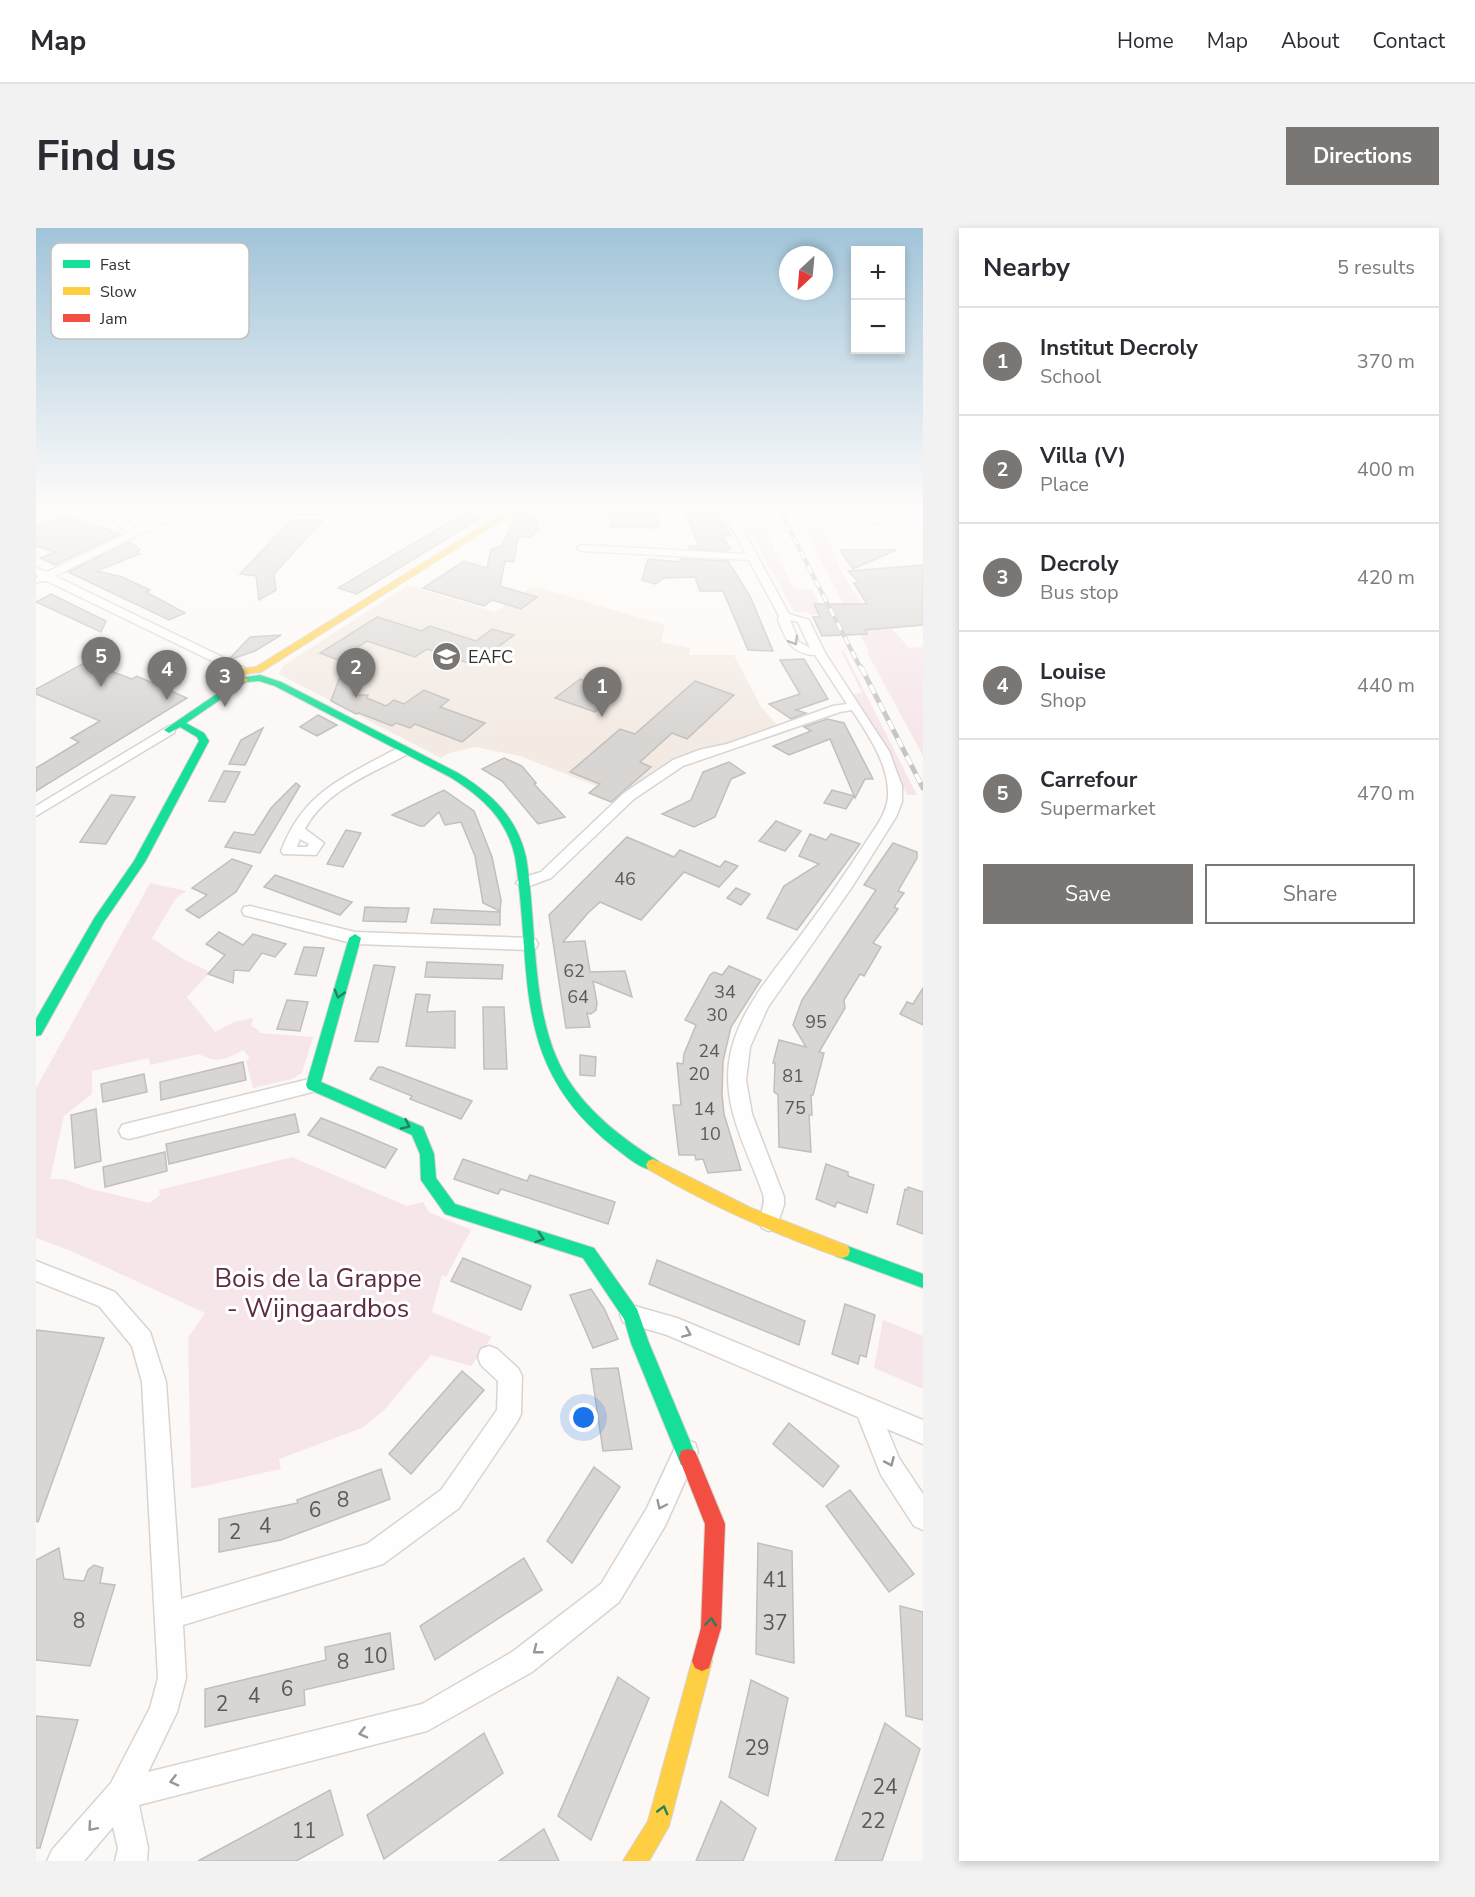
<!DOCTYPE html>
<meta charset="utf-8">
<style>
body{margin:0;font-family:"Nunito Sans",sans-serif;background:#f2f2f3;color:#2b2b33}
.controls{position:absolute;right:18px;top:18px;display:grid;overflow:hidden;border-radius:0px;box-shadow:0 3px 9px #0003}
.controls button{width:54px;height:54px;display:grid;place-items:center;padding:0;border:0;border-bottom:2px solid #e1e1e2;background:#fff;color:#2b2b33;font:30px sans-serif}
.compass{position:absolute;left:743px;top:18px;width:54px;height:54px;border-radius:50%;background:#fff;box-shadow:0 3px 9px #0003;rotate:206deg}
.you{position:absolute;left:548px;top:1190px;width:21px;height:21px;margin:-15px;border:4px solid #fff;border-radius:50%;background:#1a73e8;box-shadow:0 0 0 9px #1a73e833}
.badge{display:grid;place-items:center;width:39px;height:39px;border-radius:50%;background:#797674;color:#fff;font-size:20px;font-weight:700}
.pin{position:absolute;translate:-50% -50px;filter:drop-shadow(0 2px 3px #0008)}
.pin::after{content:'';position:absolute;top:32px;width:21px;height:18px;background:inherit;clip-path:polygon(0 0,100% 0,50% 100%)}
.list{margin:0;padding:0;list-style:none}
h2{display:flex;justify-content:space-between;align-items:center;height:78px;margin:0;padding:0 24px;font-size:26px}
h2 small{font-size:20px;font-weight:400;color:#7c7c81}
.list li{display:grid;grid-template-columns:39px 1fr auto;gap:18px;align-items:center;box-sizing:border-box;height:108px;padding:0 24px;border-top:2px solid #e1e1e2}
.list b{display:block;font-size:22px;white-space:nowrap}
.list p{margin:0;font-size:20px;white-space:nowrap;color:#7c7c81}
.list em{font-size:20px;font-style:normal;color:#7c7c81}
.actions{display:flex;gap:12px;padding:18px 24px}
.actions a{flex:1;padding:14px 0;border:2px solid #797674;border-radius:0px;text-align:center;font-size:21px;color:#797674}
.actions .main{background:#797674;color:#fff}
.map{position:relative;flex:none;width:887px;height:1633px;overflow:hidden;border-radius:0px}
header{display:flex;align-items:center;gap:36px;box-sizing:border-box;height:84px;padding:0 30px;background:#fff;border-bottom:2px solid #e1e1e2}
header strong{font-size:28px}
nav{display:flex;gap:33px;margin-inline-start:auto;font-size:21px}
.intro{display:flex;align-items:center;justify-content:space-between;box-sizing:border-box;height:144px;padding:0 36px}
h1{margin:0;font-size:42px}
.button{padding:15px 27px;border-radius:0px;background:#797674;color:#fff;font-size:21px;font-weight:700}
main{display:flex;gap:36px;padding:0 36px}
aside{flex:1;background:#fff;border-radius:0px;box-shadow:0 3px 9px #0003}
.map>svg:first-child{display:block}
.built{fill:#f3eae3}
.green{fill:#f6e6ea}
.building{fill:#d8d5d2;stroke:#c1bfbc;stroke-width:1.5}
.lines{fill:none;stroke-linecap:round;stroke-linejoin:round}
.street-casing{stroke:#d7d4d2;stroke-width:3}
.fast-casing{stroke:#d7d4d2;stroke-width:2}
.slow-casing{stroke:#d7d4d2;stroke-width:2}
.jam-casing{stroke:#d7d4d2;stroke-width:2}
.street{fill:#fffefe;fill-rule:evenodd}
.fast{fill:#16e098;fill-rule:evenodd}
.slow{fill:#ffcf43;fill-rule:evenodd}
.jam{fill:#f24e42;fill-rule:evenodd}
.rail-far1-casing{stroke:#c6c4c4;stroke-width:4.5}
.rail-casing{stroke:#c6c4c4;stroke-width:5}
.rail-far1{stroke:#fff;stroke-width:3;stroke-dasharray:8;stroke-linecap:butt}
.rail{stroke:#fff;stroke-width:4;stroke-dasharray:10;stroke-linecap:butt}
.oneway{stroke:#999796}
.oneway2{stroke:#267f5e}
.labels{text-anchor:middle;stroke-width:6;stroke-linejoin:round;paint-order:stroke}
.far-poi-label{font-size:18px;fill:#33302e;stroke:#fff;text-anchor:start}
.number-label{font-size:18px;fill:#5c5957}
.near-number-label{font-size:21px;fill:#5c5957}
.near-park-label{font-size:26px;fill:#5e2c42;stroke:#fff}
.key{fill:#fff;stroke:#c2c1c0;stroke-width:1.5}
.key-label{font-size:16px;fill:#33302e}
</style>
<header>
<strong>Map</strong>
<nav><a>Home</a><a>Map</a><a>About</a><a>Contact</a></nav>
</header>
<div class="intro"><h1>Find us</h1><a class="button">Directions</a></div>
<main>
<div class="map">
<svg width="887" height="1633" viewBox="0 0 887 1633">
<rect width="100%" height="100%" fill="#fcf8f5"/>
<g class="built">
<path d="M370 281H460L424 303 404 298 366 305 354 301 357 288H368Z"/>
<path d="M372 357 459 384 497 358 629 397 625 414 654 420 653 427H698L725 479 742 498 646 530 624 540 576 575 553 565 560 558 484 528 439 519 413 525 405 530 243 446 247 438Z"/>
</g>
<g class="green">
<path d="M701 281H723L739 324 758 361H776L784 376H777L782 387H774L772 384H758Z"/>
<path d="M754 281H786C791 329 816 361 842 401H856L873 420 887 419V528L831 424 833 423 824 407 832 406 828 396 820 394 811 376 807 375 765 294H761Z"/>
<path d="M805 423H808L881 567H871L839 500 828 488 817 466 826 465Z"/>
<path d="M114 655 150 663 140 670 116 710 147 731 174 744 151 769 179 804 198 794 217 790 215 798 223 802 224 805 277 809 266 845 256 851 217 860 210 833 214 830 207 822C189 832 182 836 163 826L114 837 113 830 56 843V866L28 888 14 951H28L55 961 114 975 124 967 123 962 256 929 371 978 387 974 393 984 435 1002 410 1049 406 1047 396 1084 456 1109 435 1138 395 1127 348 1182 326 1200 243 1231 245 1241 155 1261 152 1110 169 1085 35 1023 0 1010V860Z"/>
<path d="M847 1092 887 1108V1161L838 1140Z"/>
</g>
<g class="building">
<path d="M435 281H452L454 284 321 366 302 360Z"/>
<path d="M648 281H675L683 286 695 308H687L694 321 689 323 653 321V318H663Z"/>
<path d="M623 282 622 300 574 299 575 283 611 284Z"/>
<path d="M485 284 499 288 503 300 495 309H482L478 334 469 333 464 358 501 369 485 381 456 372 448 378 387 360 428 333 451 340 455 321 465 318 481 287Z"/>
<path d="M26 287 82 305 84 306 19 337 4 330 19 324 0 318V299Z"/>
<path d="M255 292H287L238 346 240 362 223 372 220 348 204 346Z"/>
<path d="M94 314 104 322 100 325 104 326 61 343 86 349 114 362 110 364 149 385 133 392 32 344Z"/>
<path d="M804 322H860L817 341Z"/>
<path d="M612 331 644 334V331L692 333 714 368 737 423 712 422 687 363H664L659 349 628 350 619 356 606 352Z"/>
<path d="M887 337V397L829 402 831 406 786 408 777 389H784L778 376H831L818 355 823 354 812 343Z"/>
<path d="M15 366 70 393 65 404 0 374Z"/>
<path d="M341 389 386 403 394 398 440 413 456 401 478 407 438 437 391 421 379 429 331 413 302 432 284 425Z"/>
<path d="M245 407 219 423 196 431 194 430 214 409Z"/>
<path d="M768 431 792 471 760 482 770 485 755 491 733 476 764 466 744 432Z"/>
<path d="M50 434 96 451 101 448 151 470 0 563V540L43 514 35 510 64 493 0 466V461Z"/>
<path d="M303 451 322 452 317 467H332L331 470 350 478 358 472 368 476 388 462 413 472 404 479 449 495 426 514 379 496 374 500 360 495 356 498 323 485 320 486 295 473Z"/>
<path d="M544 451 583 465 559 484 519 470Z"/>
<path d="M659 453 698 467 651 511 636 505 604 534 615 539 575 574 553 565 564 556 534 544 584 501 599 506Z"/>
<path d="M282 487 301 497 281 508 264 499Z"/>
<path d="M791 491 808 495 837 551H829L819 570 794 511 753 527 737 518 775 503 768 499Z"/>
<path d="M227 500 209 537 193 536 205 512Z"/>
<path d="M468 530 486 538 500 555 498 556 529 589 502 596 466 553 446 541Z"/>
<path d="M693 534 709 545 695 551 679 589 658 599 626 586 655 572 667 544Z"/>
<path d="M188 543 204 544 189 574 173 573Z"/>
<path d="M260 555 264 558 224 625 189 619 198 604 218 607 235 580Z"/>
<path d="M408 562 438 583 456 629 465 672 464 683 447 675 439 628 425 594 409 597 403 584 388 598H384L356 587Z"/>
<path d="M796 562 818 568 810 581 788 575Z"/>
<path d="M75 567 99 569 70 616 44 614Z"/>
<path d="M740 593 765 603 749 623 723 613Z"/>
<path d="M310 602 325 605 307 639 291 636Z"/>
<path d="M774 606 790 612 795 606 824 616 761 702 731 690 748 658 783 636 763 628Z"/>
<path d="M591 609 638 629 644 622 684 639 689 633 702 638 683 659 648 644 605 692 564 674 552 685 527 714 549 713 554 744 589 743 596 769 557 753 561 775 560 782 555 786 551 785 554 799 530 800 513 687Z"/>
<path d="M857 615 881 624V630L862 663 868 665 858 679 862 681 837 715 845 719 828 748 824 746 808 772 809 780 783 824 788 825 777 867H775L776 887H773L775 924 743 919 742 867 738 864 739 835H737L743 812 770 819 757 797 766 772 840 662 828 657Z"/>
<path d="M196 631 216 638 200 664 163 690 150 682 171 667 156 660Z"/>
<path d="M239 647 276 660 316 674 304 687 228 659Z"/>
<path d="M700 660 714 666 705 677 691 670Z"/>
<path d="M329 679 354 680H373L370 694 327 693Z"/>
<path d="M398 681 464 684V697L395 695Z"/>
<path d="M183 704 207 717 217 706 250 716 239 729 226 725 213 743 198 742 197 755 172 746 189 727 170 716Z"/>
<path d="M268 719 288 720 280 748 259 746Z"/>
<path d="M391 734 467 737 466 751 389 749Z"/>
<path d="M338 737 359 739 342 814 319 813Z"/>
<path d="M693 738 725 752 695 799 687 833 686 866 688 886 705 942 672 945 667 931 660 932 659 927H643L637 877H645L641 835 647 836 648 826 660 797 649 792 674 747 678 744 686 747Z"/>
<path d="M887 760V797L864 786 871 774 877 776Z"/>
<path d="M380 766 394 767 391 784 419 783V820L370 818Z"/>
<path d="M251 772 272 774 264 803 241 801Z"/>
<path d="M447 779H468L471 841H448Z"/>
<path d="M544 827 560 829 559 848 544 847Z"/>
<path d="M207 834 210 852 125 872 124 854Z"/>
<path d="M342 839H346L436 873 425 891 374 871 376 868 334 851Z"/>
<path d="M108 846 111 864 67 874 65 856Z"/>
<path d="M60 881 65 933 39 940 35 887Z"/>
<path d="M259 886 263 904 133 936 130 916Z"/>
<path d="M285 890 323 905 361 921 349 940 272 907Z"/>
<path d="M129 924 131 943 69 959 67 939Z"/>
<path d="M427 931 491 953 494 947 579 974 572 996 465 961 462 966 418 951Z"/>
<path d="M790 936 812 944V948L838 957 831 985 801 974 799 979 780 971Z"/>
<path d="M872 959 887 964V1006L861 996 869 961 871 962Z"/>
<path d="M427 1030 495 1058 485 1082 415 1053Z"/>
<path d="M621 1032 769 1093 763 1117 613 1056Z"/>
<path d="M555 1061 568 1080 582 1111 557 1120 534 1067Z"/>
<path d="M809 1076 839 1087 830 1129 824 1127 822 1136 796 1126Z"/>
<path d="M0 1102 68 1110 2 1294 0 1293Z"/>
<path d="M582 1140 596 1221 567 1223 555 1141Z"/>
<path d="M426 1143 448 1162 375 1246 353 1226Z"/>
<path d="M753 1195 803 1238 787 1259 737 1216Z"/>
<path d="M558 1239 584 1259 536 1335 511 1313Z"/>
<path d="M345 1241 354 1271 245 1312 183 1324V1291L262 1275 261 1272Z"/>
<path d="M814 1262 878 1346 853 1364 790 1278Z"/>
<path d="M722 1315 756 1323 758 1435 720 1426Z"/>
<path d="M23 1320 28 1351 48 1353 52 1342 58 1337 67 1340 64 1355 79 1357 54 1438 0 1432V1332Z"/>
<path d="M488 1330 506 1362 399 1432 384 1398Z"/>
<path d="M864 1378 887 1384V1492L870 1488Z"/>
<path d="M354 1405 358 1441 268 1462 269 1477 169 1499V1461L290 1432 289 1419Z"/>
<path d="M582 1449 613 1470 555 1612 522 1588Z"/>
<path d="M715 1452 752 1470 732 1568 693 1549Z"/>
<path d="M0 1488 42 1492 4 1620H0Z"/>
<path d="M849 1495 884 1521 846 1633H799Z"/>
<path d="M448 1505 467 1545 348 1631 331 1587Z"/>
<path d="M294 1562 307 1607 284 1620 260 1633H162Z"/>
<path d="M685 1573 720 1600 707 1633H660Z"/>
<path d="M508 1601 523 1633H463Z"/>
</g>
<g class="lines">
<defs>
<g id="street">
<path d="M61 281H72L100 301 119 292 126 281H136L130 290 157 284 145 281H355L357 283 352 286H178L125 296 19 348 209 440V446L205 447 11 353 0 354V350L3 348 0 347V340L11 344 92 305Z"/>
<path d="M681 281H693L698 285 753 386 773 392 789 425 853 523 866 558V574L860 589 816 659 732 779 714 819 710 852 716 886 748 969V977L740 1000 733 1003 726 1000C720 989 731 978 727 966 712 923 687 882 693 835 699 785 739 742 768 703 789 675 809 646 828 617 838 601 853 584 852 564 852 535 831 505 816 482L804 484 647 538 598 571 515 650 488 660 480 655 483 651 505 644 588 565 637 532 663 522 691 516 797 478 811 476 779 427C755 426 750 412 742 392L743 388 713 332 546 323 541 320 546 317 710 326 689 287ZM754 392 762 394 774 420 763 414Z"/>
<path d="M834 281H853L860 291 848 297 832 292 829 286ZM844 282 845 283 849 290 839 288Z"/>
<path d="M133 498 138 499 139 502 138 505 0 588V578Z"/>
<path d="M369 518 376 522 374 525C337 545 289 562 269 601L288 615 280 627 247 626 245 623C264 574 291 558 335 534 346 529 357 521 369 518ZM264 611 273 616 271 619H261Z"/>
<path d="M214 678 319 704 494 710 500 712 502 716 500 720 494 722 319 716 208 687 206 683 208 679Z"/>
<path d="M277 850 284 852 286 857 284 862 93 911 86 909 83 903 86 897 93 895Z"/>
<path d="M0 1033 79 1064 114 1104 130 1154 145 1371 331 1316 405 1262 461 1182 462 1153 445 1137 442 1129 445 1121 453 1118 461 1121 482 1140 486 1148 485 1186 481 1194 423 1280 347 1336 147 1397 150 1450 141 1484 112 1544 386 1476 476 1424 565 1356 611 1280 641 1215 650 1212 659 1215 662 1224 629 1298 583 1374 496 1444 391 1503 103 1577 112 1620 111 1633H79L82 1620 77 1599 48 1633H11L16 1622 75 1555 114 1480 122 1450 106 1154 96 1118 63 1078 0 1053Z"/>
<path d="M595 1077 641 1090 887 1192V1216L851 1201 863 1230 887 1266V1302L878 1298 845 1247 822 1189 631 1107 587 1094 584 1087 587 1080Z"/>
</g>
<g id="fast">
<path d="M224 447 245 454 422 545C455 565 481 589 490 629 502 698 493 788 531 850 553 885 587 911 622 933L624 937 622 941C609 946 589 927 579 920 472 836 498 747 479 629 471 591 446 569 414 549L239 458 223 453 210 454 150 495 168 505 173 513 109 634 68 694 5 807 0 808V791L59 689 98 633 163 513 161 509 144 499 133 505 128 502 204 450Z"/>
<path d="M319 706 325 710 285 854 387 899 398 926 400 950 419 976 558 1020 601 1081 613 1115 661 1230 659 1237 652 1239 645 1237 595 1115 588 1091 547 1030 409 986 385 952 384 926 376 907 272 861 270 857 313 710Z"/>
<path d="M806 1016 887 1046V1060L800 1028 798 1023 800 1018Z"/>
</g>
<g id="slow">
<path d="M474 281H483L225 444 208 446 207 447 212 452 210 454H204L197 448 202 441 220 439Z"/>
<path d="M617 931 715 980 812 1018 814 1023 812 1028 806 1030C739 1006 674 978 612 941L610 937 612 933Z"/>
<path d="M666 1423 673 1426 676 1433 633 1598 613 1633H587L612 1593 656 1433 659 1426Z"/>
</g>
<path id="jam" d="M652 1221 659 1223 689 1296 685 1400 673 1440 666 1443 659 1440 656 1433 665 1400 669 1296 643 1230 645 1223Z"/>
</defs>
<use href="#street" class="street-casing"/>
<use href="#fast" class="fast-casing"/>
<use href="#slow" class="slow-casing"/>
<use href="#jam" class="jam-casing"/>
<use href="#street" class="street"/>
<use href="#fast" class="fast"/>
<use href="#slow" class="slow"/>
<use href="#jam" class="jam"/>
<defs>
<path id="rail-far1" d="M743 281 825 441"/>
<path id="rail" d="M825 439 887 560"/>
</defs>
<use href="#rail-far1" class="rail-far1-casing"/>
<use href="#rail" class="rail-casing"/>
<use href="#rail-far1" class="rail-far1"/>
<use href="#rail" class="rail"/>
</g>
<defs><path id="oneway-chevron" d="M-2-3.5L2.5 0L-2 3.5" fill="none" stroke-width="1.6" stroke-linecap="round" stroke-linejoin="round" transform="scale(1.5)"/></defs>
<g class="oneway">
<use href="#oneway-chevron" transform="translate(758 413) rotate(59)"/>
<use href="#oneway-chevron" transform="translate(651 1105) rotate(23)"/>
<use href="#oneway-chevron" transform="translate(854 1234) rotate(66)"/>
<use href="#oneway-chevron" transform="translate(625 1277) rotate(115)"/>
<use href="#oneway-chevron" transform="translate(501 1422) rotate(142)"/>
<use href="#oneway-chevron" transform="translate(327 1505) rotate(166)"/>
<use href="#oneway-chevron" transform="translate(138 1553) rotate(166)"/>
<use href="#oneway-chevron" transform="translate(56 1599) rotate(131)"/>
</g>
<g class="oneway2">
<use href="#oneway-chevron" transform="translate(303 766) rotate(106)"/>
<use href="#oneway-chevron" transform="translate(370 897) rotate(25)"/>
<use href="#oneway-chevron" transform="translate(504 1010) rotate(18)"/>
<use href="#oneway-chevron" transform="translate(675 1394) rotate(-85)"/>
<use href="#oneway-chevron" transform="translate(627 1582) rotate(-75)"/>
</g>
<linearGradient id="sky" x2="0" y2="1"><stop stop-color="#a1c4d9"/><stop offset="0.55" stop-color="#fefcfa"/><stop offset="1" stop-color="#fefcfa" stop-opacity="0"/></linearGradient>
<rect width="887" height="509" fill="url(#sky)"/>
<defs>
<symbol id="university-disc" viewBox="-11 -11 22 22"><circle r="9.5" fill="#797674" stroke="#fff"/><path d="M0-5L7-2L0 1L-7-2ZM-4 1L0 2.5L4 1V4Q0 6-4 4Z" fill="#fff"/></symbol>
</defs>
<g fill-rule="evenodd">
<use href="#university-disc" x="394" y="412" width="33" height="33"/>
</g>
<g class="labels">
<g class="far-poi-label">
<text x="432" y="435">EAFC</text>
</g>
<g class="number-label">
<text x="589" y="657">46</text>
<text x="538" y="749">62</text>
<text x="689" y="770">34</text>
<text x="542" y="775">64</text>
<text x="681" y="793">30</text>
<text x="780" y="800">95</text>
<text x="673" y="829">24</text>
<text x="663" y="852">20</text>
<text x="757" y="854">81</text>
<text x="759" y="886">75</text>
<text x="668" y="887">14</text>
<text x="674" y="912">10</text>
</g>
<g class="near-number-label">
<text x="307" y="1279">8</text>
<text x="279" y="1289">6</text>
<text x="229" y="1305">4</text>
<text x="199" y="1311">2</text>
<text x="739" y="1359">41</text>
<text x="43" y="1400">8</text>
<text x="739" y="1402">37</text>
<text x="339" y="1435">10</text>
<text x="307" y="1441">8</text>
<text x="251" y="1468">6</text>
<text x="218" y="1475">4</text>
<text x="186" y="1483">2</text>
<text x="721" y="1527">29</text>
<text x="849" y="1566">24</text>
<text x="837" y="1600">22</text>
<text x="268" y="1610">11</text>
</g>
<g class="near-park-label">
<text x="282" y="1059">Bois de la Grappe<tspan x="282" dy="30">- Wijngaardbos</tspan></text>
</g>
</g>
<rect x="15" y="15" width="198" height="96" rx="9" class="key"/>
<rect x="27" y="32" width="27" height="8" fill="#16e098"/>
<rect x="27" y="59" width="27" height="8" fill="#ffcf43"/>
<rect x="27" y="86" width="27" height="8" fill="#f24e42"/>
<g class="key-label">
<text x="64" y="42">Fast</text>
<text x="64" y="69">Slow</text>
<text x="64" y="96">Jam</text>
</g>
</svg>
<div class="controls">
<button>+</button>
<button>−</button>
</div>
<svg class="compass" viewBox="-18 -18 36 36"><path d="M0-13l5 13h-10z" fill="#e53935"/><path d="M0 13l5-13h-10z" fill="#7c7c81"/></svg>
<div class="you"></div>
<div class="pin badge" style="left:566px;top:489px">1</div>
<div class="pin badge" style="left:320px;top:470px">2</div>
<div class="pin badge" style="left:189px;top:479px">3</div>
<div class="pin badge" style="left:131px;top:472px">4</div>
<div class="pin badge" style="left:65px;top:459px">5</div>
</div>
<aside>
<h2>Nearby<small>5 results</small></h2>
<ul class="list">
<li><span class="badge">1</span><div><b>Institut Decroly</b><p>School</p></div><em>370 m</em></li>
<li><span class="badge">2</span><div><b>Villa (V)</b><p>Place</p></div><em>400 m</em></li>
<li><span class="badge">3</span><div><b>Decroly</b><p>Bus stop</p></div><em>420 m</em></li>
<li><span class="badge">4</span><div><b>Louise</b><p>Shop</p></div><em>440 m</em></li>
<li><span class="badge">5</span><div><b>Carrefour</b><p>Supermarket</p></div><em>470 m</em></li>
</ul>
<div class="actions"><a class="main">Save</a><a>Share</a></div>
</aside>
</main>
